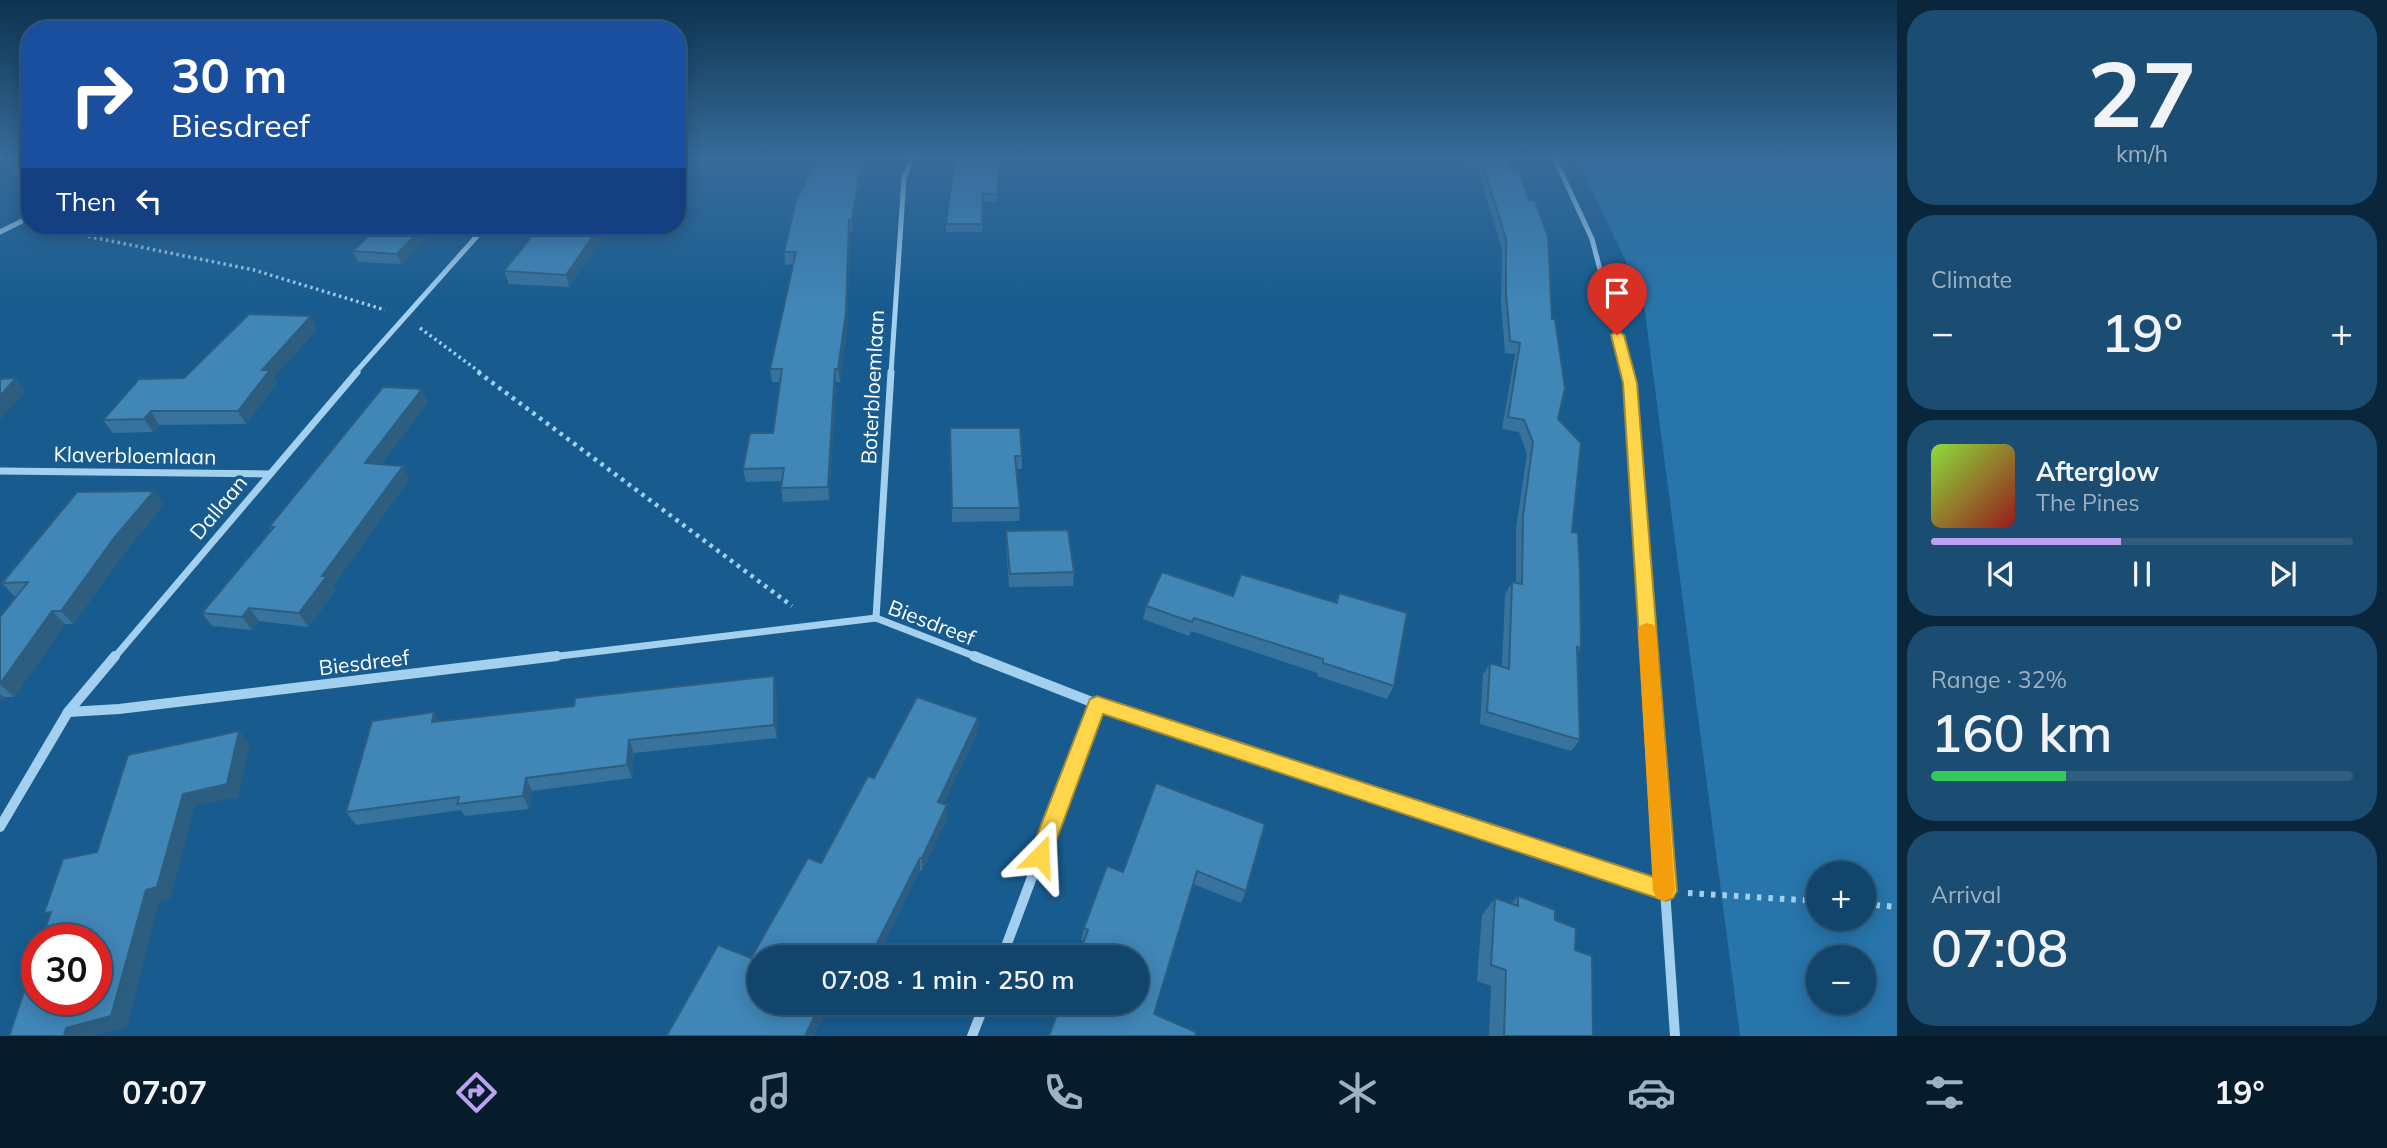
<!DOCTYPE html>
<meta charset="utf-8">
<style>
body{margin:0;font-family:Mulish,sans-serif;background:#1b4c71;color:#f1f3f6;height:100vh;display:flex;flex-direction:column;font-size:26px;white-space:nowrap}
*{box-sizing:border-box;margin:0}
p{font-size:23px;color:#9cb1c1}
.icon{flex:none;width:38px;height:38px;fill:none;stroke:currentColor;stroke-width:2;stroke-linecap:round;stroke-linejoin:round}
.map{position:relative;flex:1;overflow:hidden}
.side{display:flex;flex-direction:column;gap:10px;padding:10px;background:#0a263b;width:490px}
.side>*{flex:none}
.banner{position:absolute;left:21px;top:21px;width:665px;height:214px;border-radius:28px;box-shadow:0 4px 18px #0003,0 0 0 2px #315d7e;background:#1a4fa0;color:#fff;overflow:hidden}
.fabs{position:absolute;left:1806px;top:861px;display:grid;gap:14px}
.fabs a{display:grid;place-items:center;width:70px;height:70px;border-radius:50%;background:#12456b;box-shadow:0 4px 18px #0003,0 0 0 2px #315d7e;font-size:35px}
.speed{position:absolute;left:21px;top:924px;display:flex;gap:14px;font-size:35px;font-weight:700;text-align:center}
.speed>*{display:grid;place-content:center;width:91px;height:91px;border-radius:50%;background:#12456b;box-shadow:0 4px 18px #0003,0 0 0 2px #315d7e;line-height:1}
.speed .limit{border:10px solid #d22;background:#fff;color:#111}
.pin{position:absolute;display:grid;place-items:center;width:60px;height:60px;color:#fff;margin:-72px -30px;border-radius:50% 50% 50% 0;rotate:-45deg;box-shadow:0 0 7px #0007}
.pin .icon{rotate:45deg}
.me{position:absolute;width:77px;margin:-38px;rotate:21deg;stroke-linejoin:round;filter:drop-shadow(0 0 5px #0008)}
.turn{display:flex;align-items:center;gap:24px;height:147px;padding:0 35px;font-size:32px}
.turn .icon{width:91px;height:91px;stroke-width:2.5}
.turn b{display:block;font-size:49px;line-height:60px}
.then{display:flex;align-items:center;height:66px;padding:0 35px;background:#0003;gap:14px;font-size:26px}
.big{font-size:52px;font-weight:600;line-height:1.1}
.side .card{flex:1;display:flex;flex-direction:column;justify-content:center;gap:10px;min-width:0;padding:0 24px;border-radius:28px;background:#1b4c71}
.side .dial{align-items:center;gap:0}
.dial b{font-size:91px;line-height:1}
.song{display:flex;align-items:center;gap:21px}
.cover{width:84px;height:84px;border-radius:10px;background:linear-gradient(135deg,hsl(90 70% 55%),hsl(0 70% 35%))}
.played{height:7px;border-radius:4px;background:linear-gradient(90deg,#bca0f2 45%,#315d7e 45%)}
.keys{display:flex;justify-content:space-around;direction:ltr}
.heat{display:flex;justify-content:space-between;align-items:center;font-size:38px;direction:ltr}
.charge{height:10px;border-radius:5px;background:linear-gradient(90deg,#34c759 32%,#315d7e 0)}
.trip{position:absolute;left:747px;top:945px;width:402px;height:70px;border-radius:35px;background:#12456b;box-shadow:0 4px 18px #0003,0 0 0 2px #315d7e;font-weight:600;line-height:70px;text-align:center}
.tab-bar{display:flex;height:112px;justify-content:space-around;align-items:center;background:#071c2b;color:#9cb1c1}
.tab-bar .icon{width:49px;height:49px}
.tab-bar .current{color:#bca0f2}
.tab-bar b{font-size:32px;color:#f1f3f6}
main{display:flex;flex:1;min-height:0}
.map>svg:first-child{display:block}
.green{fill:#2775ab;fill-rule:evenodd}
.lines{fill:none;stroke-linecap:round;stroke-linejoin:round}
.path-far2{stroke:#a4d0ef;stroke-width:3.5;stroke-dasharray:2.5 3.5;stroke-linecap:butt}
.path-far1{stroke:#a4d0ef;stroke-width:4.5;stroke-dasharray:3.5 5;stroke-linecap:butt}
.path{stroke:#a4d0ef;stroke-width:6;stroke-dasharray:4.5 7;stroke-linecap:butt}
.minor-far2{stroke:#a4d0ef;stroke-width:5}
.minor-far1{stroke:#a4d0ef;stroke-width:7}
.minor{stroke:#a4d0ef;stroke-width:10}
.wall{fill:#37739d}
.shaded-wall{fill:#2d5e80}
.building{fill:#4086b7;stroke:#2d5e80;stroke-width:2}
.route{fill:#ffd54a;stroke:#a68a30;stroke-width:2}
.slow{fill:#f59e0b}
.labels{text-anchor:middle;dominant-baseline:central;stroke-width:7;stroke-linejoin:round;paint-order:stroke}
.street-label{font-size:21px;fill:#fff;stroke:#185c8f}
</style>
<main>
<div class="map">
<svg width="1897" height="1036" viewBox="0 0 1897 1036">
<rect width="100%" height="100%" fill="#185c8f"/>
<!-- green -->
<path class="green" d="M1577 159H1897V1036H1740L1643 297ZM1818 873H1864V919H1818ZM1818 957H1864V1003H1818Z"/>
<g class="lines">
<!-- path-far2 -->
<g class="path-far2">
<polyline points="47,228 254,270 385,310"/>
<polyline points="420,328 481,373"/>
</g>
<!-- path-far1 -->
<polyline class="path-far1" points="478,372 792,606"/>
<!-- path -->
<g class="path">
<polyline points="1688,893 1818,901"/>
<polyline points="1864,904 1897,907"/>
</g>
<!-- minor-far2 -->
<g class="minor-far2">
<polyline points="1555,159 1592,239 1627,373"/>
<polyline points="0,232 30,217"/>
<polyline points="355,373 486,226"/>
<polyline points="891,373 904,178 912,159"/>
</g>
<!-- minor-far1 -->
<g class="minor-far1">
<polyline points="1627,372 1630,383 1649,658"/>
<polyline points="0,471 269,474"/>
<polyline points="876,618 891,372"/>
<polyline points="114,658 357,372"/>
<polyline points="543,658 876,618 979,658"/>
</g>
<!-- minor -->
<g class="minor">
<polyline points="974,656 1097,704 1666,891"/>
<polyline points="1649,656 1675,1036"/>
<polyline points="68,712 119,709 557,656"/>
<polyline points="0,827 68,712 115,656"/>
<polyline points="1002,957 1097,704"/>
<polyline points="972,1036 985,1003"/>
</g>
</g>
<!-- wall -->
<g class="wall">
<polygon points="955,159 1004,159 999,172 997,202 983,202 982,232 946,232 946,224"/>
<polygon points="1461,159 1508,159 1552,319 1558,419 1572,532 1581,648 1578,653 1580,740 1571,751 1480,724 1483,675 1490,663 1502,667 1505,594 1512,582 1516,583 1516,528 1527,454 1519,432 1502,429 1515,354 1505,353 1501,304 1502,250 1478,169 1463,168"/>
<polygon points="30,160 30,183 13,177 7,169"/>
<polygon points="861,184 852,232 850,232 847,326 840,382 836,382 829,500 783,502 781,488 782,481 746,482 743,469 773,433 780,382 772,382 770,369 793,264 785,265 784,252"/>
<polygon points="379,226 437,226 401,264 358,262 353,251"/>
<polygon points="540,226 607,226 608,231 569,287 509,284 504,271"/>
<polygon points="317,329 274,377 277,383 246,424 159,425 153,432 113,433 103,420 184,378"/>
<polygon points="428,402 381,464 409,479 333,586 336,590 308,627 259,621 252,630 212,626 202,613 271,531 269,527"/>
<polygon points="950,428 1022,456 1022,469 1016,469 1020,508 1019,521 952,522"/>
<polygon points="154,491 164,504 125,552 73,624 65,624 14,697 4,697 0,702 0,617 17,596 14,596 2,583"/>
<polygon points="1006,531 1074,572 1073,586 1009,587 1006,544"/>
<polygon points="1339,593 1394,686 1387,699 1317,676 1318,673 1191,631 1189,636 1143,619 1146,606 1233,596 1335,603"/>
<polygon points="774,676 776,689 777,738 634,753 632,778 532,791 529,809 465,816 461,810 356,825 346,812 439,721 574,706"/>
<polygon points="978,718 978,731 943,804 947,805 947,818 922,871 920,870 877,957 760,957 760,1003 829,1003 813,1036 668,1036 667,1035 751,958 821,863 874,778"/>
<polygon points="1156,783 1246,891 1241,903 1193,884 1049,1036 1084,941 1081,940 1084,928 1123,872"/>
<polygon points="1518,896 1555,920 1575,950 1593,1036 1489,1036 1491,986 1477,981 1482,915 1495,898 1511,904"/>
</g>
<!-- shaded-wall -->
<g class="shaded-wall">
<polygon points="866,159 872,159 861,184 852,232 852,220 860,172"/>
<polygon points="1001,159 1004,159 999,172 997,202 999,165"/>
<polygon points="849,220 850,232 847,326 840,382 838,369"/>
<polygon points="424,226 437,226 401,264 397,254"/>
<polygon points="600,226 607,226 608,231 569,287 566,275"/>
<polygon points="311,316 317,329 274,377 277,383 246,424 238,411 262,370"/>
<polygon points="835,369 836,382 829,500 828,487"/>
<polygon points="16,378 26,391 0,420 0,396"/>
<polygon points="422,389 428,402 372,476 365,463"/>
<polygon points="151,411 159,425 153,432 144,419"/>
<polygon points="403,466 409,479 333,586 336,590 308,627 299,613 322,576"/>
<polygon points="154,491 164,504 125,552 73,624 61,611 114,538"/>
<polygon points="249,608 259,621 252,630 242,617"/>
<polygon points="52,611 65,624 14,697 0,684"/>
<polygon points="774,676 776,689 777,738 774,725"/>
<polygon points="0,694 4,697 0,702"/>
<polygon points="434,712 442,725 432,722"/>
<polygon points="978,718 978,731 938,815 938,802"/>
<polygon points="239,731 250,744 238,797 195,806 170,899 159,902 127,1027 93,1036 64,1036 66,1028 146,890 183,794"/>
<polygon points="629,740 634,753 632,778 627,765"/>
<polygon points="526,778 532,791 529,809 523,796"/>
<polygon points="947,805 947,818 922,871 922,858"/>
<polygon points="920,858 920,870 877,957 870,957"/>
<polygon points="821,1003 829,1003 813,1036 805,1036"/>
</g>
<!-- building -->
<g class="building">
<polygon points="817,159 866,159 860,172 852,220 849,220 846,313 838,369 835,369 828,487 781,488 784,468 743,469 750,433 773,433 782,369 770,369 796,252 784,252 796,201"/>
<polygon points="955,159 1001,159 999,165 997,194 983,194 982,224 946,224"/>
<polygon points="1475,159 1508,159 1511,170 1519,171 1529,200 1535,200 1548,237 1552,319 1555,319 1565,388 1558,419 1581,443 1572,532 1578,533 1580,574 1581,648 1577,647 1580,740 1487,712 1490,663 1509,669 1512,582 1522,584 1523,516 1533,442 1524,420 1508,417 1520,343 1510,341 1506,293 1506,239 1481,159"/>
<polygon points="30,160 30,176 7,169"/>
<polygon points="379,226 424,226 397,254 353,251"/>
<polygon points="540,226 600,226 566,275 504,271"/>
<polygon points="249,314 311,316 262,370 270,370 238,411 151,411 144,419 103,420 139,379 184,378"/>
<polygon points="16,378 0,396 0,379"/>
<polygon points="383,387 422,389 365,463 403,466 322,576 327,576 299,613 249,608 242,617 202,613 274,527 269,527"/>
<polygon points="950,428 1020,428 1022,456 1015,456 1020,508 952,508"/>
<polygon points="154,491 114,538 61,611 52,611 0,684 0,617 28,582 2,583 77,492"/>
<polygon points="1068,530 1074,572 1010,574 1006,531"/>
<polygon points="1162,572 1233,596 1241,574 1337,603 1339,593 1407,613 1394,686 1323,663 1323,659 1194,618 1192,622 1146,606"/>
<polygon points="774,676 774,725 629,740 627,765 526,778 523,796 457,804 459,797 346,812 372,721 434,712 432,722 574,706 575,698"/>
<polygon points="917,697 978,718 938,802 947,805 922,858 920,858 870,957 855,957 845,953 843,957 760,957 760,1003 821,1003 805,1036 669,1036 667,1035 718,945 751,958 808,858 821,863 868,776 874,778"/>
<polygon points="239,731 227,784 183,794 157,887 146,890 111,1016 66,1028 64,1036 9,1036 37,954 37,999 96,999 96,940 41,940 51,912 44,913 63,859 97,852 128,755"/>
<polygon points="1156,783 1265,824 1246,891 1197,871 1154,1014 1196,1032 1195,1036 1049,1036 1061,1003 1138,1003 1138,957 1078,957 1088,930 1084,928 1107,866 1123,872"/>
<polygon points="1518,896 1555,910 1555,920 1576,928 1575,950 1592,956 1593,1036 1504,1036 1506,970 1491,965 1495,898 1518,906"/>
</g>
<!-- sky -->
<linearGradient id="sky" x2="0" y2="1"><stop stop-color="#0d334f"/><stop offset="0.52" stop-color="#376c9b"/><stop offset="1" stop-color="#376c9b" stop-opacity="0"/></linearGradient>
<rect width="1897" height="304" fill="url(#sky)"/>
<!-- route -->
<polygon class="route" points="1617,331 1624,335 1637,383 1677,891 1673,898 1666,901 1103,714 1048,863 1040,866 1033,863 1029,856 1088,704 1090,699 1097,696 1654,877 1623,383 1611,335"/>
<!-- slow -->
<polygon class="slow" points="1647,623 1654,625 1656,630 1675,890 1671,898 1664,901 1656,898 1653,890 1638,630 1641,625"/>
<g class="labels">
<!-- street labels -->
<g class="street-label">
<text transform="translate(872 387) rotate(-87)">Boterbloemlaan</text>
<text transform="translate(135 455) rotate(1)">Klaverbloemlaan</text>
<text transform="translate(218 507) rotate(-50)">Dallaan</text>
<text transform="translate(932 622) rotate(21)">Biesdreef</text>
<text transform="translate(364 662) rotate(-7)">Biesdreef</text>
</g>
</g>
</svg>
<div class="fabs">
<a>+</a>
<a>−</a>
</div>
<div class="speed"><div class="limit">30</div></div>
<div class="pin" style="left:1617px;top:335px;background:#d93025"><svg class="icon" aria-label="arrive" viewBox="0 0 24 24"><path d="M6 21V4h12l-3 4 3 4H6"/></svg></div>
<svg class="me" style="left:1040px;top:856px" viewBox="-20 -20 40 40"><path d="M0-17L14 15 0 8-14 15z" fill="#ffd54a" stroke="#fff" stroke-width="4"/></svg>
<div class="trip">07:08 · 1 min · 250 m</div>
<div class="banner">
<div class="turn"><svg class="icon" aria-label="right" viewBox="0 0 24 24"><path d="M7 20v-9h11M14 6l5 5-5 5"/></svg><div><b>30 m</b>Biesdreef</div></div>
<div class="then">Then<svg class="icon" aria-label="left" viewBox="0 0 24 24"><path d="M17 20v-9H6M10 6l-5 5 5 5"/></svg></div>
</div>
</div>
<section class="side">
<div class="card dial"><b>27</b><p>km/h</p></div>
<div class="card"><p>Climate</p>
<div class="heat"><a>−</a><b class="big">19°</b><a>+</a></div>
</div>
<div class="card">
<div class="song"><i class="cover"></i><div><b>Afterglow</b><p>The Pines</p></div></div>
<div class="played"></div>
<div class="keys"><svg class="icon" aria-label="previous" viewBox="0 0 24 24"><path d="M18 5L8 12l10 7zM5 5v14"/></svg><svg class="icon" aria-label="pause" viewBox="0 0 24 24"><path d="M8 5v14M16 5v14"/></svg><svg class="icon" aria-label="next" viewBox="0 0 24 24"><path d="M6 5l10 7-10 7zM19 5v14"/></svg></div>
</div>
<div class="card"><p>Range · 32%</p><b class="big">160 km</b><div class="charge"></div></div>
<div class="card"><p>Arrival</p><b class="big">07:08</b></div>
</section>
</main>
<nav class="tab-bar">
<b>07:07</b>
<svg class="icon current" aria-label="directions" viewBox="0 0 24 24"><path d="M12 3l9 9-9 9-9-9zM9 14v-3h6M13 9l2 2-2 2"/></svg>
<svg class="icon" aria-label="music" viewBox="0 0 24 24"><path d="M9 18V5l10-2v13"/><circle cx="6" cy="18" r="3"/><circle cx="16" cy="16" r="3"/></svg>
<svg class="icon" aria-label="phone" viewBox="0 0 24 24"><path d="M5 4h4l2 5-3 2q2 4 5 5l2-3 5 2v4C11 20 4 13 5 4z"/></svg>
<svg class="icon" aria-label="climate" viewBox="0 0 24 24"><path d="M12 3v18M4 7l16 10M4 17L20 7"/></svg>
<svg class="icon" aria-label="car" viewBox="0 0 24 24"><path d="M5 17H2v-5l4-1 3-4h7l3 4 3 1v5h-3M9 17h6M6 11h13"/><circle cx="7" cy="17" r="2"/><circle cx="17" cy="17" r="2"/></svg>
<svg class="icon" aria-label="filters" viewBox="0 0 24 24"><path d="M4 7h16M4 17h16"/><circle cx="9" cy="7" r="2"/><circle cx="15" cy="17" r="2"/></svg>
<b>19°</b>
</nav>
